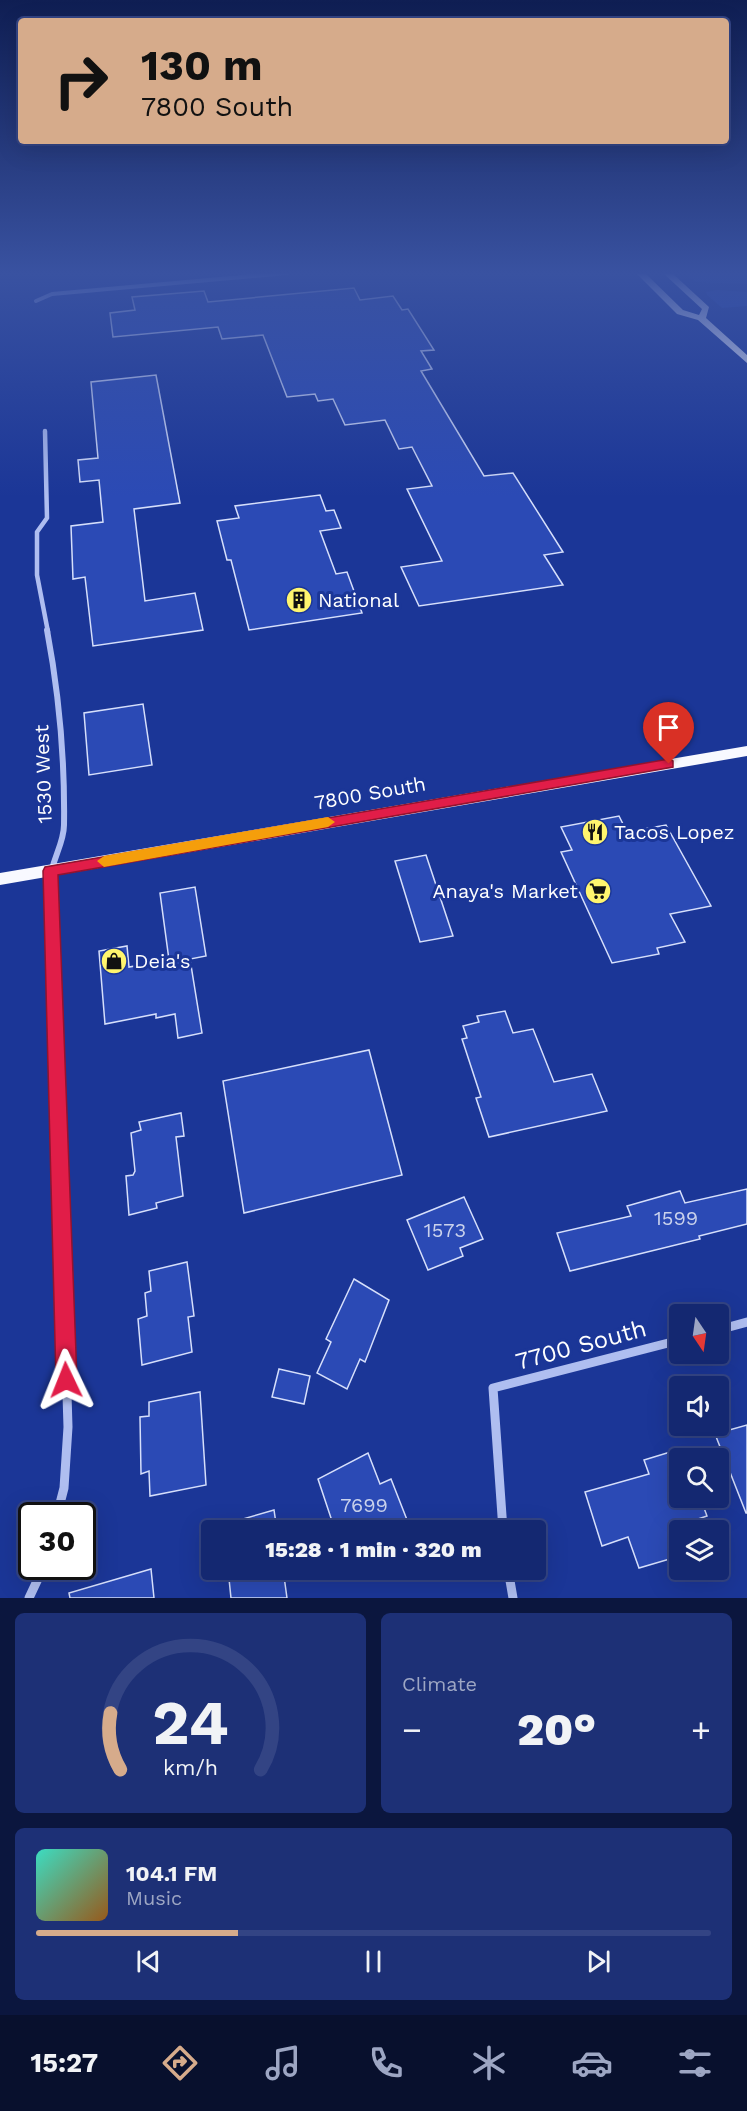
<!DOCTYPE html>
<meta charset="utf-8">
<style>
body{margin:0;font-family:"Work Sans",sans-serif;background:#1d3076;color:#f1f3f6;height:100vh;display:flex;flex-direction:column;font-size:22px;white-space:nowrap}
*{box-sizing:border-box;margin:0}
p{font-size:20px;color:#9da6c3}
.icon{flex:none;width:33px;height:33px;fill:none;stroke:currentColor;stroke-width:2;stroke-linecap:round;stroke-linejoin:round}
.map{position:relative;height:1598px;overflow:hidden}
.details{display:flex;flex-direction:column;gap:15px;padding:15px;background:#0b163e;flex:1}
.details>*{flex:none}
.top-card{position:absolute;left:18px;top:18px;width:711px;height:126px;border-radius:6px;box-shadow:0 6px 24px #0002,0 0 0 2px #334484;background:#d6ab8b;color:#111;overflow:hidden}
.needle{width:39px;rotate:167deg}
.fabs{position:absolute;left:669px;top:1304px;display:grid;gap:12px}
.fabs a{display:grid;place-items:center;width:60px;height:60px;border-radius:6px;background:#142871;box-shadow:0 6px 24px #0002,0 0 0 2px #334484;font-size:30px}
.speed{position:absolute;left:18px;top:1502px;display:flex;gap:12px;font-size:30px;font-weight:700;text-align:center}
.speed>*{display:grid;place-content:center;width:78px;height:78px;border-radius:50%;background:#142871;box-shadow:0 6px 24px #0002,0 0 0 2px #334484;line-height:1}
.speed .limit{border:3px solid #111;border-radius:9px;background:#fff;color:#111}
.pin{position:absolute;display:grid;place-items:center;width:51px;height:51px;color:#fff;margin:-62px -26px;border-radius:50% 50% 50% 0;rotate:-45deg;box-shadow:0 0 6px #0007}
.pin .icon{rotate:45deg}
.me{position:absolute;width:66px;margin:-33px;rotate:358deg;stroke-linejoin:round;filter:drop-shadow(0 0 4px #0008)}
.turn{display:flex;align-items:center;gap:21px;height:126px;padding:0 24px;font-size:27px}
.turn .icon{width:78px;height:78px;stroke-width:2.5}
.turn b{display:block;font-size:42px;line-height:51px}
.big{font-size:45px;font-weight:800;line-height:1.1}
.details .tile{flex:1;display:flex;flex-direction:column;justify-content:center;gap:9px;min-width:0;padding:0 21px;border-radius:9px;background:#1d3076}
.details .dial{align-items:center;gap:0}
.dial svg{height:156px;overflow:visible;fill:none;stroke:#334484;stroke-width:7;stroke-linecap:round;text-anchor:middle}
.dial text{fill:#f1f3f6;stroke:none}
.song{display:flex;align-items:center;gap:18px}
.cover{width:72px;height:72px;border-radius:9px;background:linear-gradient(135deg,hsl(170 70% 55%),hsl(30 70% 35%))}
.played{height:6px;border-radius:3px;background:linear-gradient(90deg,#d6ab8b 30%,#334484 30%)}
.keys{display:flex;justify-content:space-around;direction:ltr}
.heat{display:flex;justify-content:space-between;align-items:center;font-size:33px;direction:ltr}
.details .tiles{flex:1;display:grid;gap:15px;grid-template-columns:1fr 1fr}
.tile:last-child{grid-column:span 2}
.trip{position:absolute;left:201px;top:1520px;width:345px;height:60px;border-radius:6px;background:#142871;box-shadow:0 6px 24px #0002,0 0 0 2px #334484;font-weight:800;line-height:60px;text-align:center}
.tabs{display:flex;height:96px;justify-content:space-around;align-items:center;background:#08102d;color:#9da6c3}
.tabs .icon{width:42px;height:42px}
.tabs .on{color:#d6ab8b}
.tabs b{font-size:27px;color:#f1f3f6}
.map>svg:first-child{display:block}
.green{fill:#2445b0}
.building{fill:#2b4ab5;stroke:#d6dffb;stroke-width:1.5}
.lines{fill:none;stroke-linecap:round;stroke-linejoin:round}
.street-far4{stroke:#afbef0;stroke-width:4}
.street-far3{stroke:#afbef0;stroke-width:4.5}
.street-far2{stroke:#afbef0;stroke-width:6}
.street-far1{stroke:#afbef0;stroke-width:8}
.street{stroke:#afbef0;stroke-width:9}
.primary{fill:#f8f9ff;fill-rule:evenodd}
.route{fill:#e11d48;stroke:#92132f;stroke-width:1.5}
.slow{fill:#f59e0b}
.labels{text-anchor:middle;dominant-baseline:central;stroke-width:6;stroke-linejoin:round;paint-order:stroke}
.poi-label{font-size:20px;fill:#fff;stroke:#1b3697;text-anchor:start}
.street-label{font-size:20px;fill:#fff;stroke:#1b3697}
.near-number-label{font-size:20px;fill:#cad2ec}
.near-street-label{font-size:24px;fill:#fff;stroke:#1b3697}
</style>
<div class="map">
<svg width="747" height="1598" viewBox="0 0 747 1598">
<rect width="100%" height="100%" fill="#1b3697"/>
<!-- green -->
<g class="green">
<polygon points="683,273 743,273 747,276 747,284 696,282"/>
<polygon points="717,290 747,292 747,306 722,308 707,295 706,292"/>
</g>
<!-- building -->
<g class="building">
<polygon points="354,288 360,300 393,296 402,310 408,309 434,350 421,351 432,369 421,371 484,476 513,473 563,552 544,555 563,585 419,606 401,567 442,561 407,489 432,486 412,447 399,449 385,420 345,425 333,399 318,401 315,394 287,397 263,335 222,339 218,327 113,337 110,313 135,310 132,297 204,291 208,302"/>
<polygon points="156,375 180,503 134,509 145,601 195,593 203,630 93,646 85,577 73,579 71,526 103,522 99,480 80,482 78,460 98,458 91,382"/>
<polygon points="320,495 326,511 334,510 341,528 320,531 336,574 347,572 362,613 249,630 231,560 227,560 217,521 239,518 235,506"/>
<polygon points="143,704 152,765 89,775 84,713"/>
<polygon points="619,816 627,832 666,825 711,906 670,914 685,942 657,948 659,954 612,963 561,852 572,850 561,827"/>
<polygon points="426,855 453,936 420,942 395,861"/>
<polygon points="195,887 206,956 190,959 202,1033 178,1038 175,1014 156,1018 156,1014 105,1024 99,951 127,946 129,967 169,960 160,893"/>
<polygon points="505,1011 513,1033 533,1029 554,1082 592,1074 607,1111 489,1137 476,1098 481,1097 462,1039 467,1038 463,1026 479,1022 477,1016"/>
<polygon points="369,1050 402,1175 244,1213 223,1081"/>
<polygon points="181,1113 184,1136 176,1137 183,1196 156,1203 157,1208 129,1215 126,1176 133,1175 135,1171 131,1133 141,1130 139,1122"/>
<polygon points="747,1189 747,1224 699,1236 700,1239 570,1271 557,1233 631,1216 627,1206 680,1191 685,1203"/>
<polygon points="464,1197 483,1239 460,1248 463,1256 428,1270 407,1220"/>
<polygon points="187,1262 194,1316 188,1317 192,1352 142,1365 138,1319 147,1316 145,1293 151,1291 149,1271"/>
<polygon points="354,1279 389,1300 365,1362 360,1359 347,1389 317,1373 331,1342 326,1339"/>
<polygon points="279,1369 310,1376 304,1404 272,1397"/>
<polygon points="200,1392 206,1485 150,1496 149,1471 141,1474 140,1417 149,1416 149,1402"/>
<polygon points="747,1425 747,1513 746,1513 715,1434"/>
<polygon points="680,1449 680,1497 700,1497 707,1516 698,1519 702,1530 680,1530 680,1556 639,1568 628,1537 602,1546 585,1492 649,1474 644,1460"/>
<polygon points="368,1453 380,1484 391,1479 411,1530 335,1530 318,1479"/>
<polygon points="274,1510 277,1530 223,1530 222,1525"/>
<polygon points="151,1569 154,1598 70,1598 69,1593"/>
<polygon points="228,1569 283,1569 287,1598 231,1598"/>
</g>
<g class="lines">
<!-- street-far4 -->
<polyline class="street-far4" points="36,301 52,294 287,273"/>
<!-- street-far3 -->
<polyline class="street-far3" points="45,431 47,518 37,532 37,575 48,632"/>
<!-- street-far2 -->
<path class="street-far2" d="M47 630C59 694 65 760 64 825 64 845 50 862 50 883"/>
<!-- street-far1 -->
<polyline class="street-far1" points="50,882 61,1200"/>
<!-- street -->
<g class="street">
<polyline points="718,1330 747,1322"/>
<polyline points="57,1515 64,1488 68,1427 61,1198"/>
<polyline points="503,1530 493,1388 680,1340"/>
<polyline points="508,1569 513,1598"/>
<polyline points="29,1598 44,1566"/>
</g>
<!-- primary -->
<g class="primary">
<polygon points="636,273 645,273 683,310 699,315 702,309 663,273 672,273 709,307 706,318 747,355 747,363 698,320 677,314"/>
<polygon points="747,746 747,756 0,885 0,873"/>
</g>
</g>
<!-- sky -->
<linearGradient id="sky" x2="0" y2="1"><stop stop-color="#0f1e53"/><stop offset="0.55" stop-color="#3952a1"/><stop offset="1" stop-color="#3952a1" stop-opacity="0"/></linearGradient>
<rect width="747" height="497" fill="url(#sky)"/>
<!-- route -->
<polygon class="route" points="669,759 673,761 673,767 58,875 77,1380 74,1387 66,1390 59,1387 56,1380 43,871 45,867"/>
<!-- slow -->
<polygon class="slow" points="328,817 335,822 328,827 104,867 97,861 104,856"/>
<!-- icons -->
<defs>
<symbol id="building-disc" viewBox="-11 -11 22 22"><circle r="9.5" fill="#fff56e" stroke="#1b3697"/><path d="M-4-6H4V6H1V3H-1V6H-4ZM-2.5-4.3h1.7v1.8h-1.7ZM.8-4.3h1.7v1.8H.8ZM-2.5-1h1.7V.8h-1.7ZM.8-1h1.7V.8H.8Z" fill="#111"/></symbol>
<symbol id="restaurant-disc" viewBox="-11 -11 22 22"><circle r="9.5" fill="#fff56e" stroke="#1b3697"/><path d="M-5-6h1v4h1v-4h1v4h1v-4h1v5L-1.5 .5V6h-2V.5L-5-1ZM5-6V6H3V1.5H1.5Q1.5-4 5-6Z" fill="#111"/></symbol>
<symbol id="supermarket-disc" viewBox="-11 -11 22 22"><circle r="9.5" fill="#fff56e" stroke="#1b3697"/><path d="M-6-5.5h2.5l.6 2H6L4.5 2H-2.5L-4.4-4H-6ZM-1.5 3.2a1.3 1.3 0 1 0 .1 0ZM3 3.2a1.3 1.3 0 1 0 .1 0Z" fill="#111"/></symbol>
<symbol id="shop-disc" viewBox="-11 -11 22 22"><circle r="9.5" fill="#fff56e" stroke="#1b3697"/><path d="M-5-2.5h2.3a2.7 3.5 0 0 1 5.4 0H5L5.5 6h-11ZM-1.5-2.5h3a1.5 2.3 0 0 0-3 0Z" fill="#111"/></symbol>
</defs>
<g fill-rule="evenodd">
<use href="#building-disc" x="284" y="585" width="30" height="30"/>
<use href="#restaurant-disc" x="580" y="817" width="30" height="30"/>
<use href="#supermarket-disc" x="583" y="876" width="30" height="30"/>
<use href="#shop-disc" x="99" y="946" width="30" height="30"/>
</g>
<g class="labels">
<!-- poi labels -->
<g class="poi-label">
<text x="318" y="600">National</text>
<text x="614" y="832">Tacos Lopez</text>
<text x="578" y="891" text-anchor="end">Anaya's Market</text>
<text x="134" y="961">Deia's</text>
</g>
<!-- street labels -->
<g class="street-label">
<text transform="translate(43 774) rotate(-92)">1530 West</text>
<text transform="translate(370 793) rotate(-10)">7800 South</text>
</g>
<!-- near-number labels -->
<g class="near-number-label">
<text x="676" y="1218">1599</text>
<text x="445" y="1230">1573</text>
<text x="364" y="1505">7699</text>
</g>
<!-- near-street labels -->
<g class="near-street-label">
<text transform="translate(581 1345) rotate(-15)">7700 South</text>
</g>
</g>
</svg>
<div class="fabs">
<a><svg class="needle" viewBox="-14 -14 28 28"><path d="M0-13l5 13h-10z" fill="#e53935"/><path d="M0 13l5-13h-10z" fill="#9da6c3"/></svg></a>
<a><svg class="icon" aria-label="sound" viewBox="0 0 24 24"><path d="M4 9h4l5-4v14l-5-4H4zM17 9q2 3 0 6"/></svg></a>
<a><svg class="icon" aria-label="search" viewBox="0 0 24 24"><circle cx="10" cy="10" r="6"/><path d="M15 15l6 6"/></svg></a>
<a><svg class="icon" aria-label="layers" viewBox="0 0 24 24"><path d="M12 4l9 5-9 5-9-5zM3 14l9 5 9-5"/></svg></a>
</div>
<div class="speed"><div class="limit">30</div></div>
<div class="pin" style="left:669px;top:764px;background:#d93025"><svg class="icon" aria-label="arrive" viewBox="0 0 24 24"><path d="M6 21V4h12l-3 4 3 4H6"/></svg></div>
<svg class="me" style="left:66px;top:1380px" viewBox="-20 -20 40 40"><path d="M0-17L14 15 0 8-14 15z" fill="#e11d48" stroke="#fff" stroke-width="4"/></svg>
<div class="trip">15:28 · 1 min · 320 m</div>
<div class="top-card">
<div class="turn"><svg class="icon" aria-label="right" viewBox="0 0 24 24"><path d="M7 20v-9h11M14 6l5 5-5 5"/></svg><div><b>130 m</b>7800 South</div></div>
</div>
</div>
<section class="details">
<div class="tiles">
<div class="tile dial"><svg viewBox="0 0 100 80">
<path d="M14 69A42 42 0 1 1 86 69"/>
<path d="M14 69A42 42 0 0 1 9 40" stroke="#d6ab8b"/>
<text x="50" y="56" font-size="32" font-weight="700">24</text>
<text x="50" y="72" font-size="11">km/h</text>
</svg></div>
<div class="tile"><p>Climate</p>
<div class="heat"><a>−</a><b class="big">20°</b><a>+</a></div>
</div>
<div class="tile">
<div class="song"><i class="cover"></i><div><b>104.1 FM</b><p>Music</p></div></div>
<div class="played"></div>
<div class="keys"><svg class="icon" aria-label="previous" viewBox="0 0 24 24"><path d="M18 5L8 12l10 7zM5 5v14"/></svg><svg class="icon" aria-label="pause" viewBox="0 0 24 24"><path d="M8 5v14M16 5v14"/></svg><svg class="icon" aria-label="next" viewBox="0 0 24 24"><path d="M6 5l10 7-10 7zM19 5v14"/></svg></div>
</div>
</div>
</section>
<nav class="tabs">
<b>15:27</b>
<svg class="icon on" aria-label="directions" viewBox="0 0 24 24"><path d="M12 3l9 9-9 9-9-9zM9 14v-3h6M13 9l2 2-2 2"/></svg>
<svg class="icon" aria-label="music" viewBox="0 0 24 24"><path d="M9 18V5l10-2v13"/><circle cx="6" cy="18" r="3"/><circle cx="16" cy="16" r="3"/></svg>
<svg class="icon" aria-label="phone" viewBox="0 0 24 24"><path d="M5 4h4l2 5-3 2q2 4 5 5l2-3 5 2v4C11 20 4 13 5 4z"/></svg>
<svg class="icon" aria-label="climate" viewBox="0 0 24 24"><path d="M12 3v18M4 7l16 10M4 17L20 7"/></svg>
<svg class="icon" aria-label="car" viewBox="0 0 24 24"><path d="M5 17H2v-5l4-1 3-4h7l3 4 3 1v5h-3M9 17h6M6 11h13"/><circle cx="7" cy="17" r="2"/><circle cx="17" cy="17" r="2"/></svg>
<svg class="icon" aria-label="filters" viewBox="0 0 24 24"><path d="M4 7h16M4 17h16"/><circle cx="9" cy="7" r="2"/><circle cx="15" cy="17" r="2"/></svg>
</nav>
